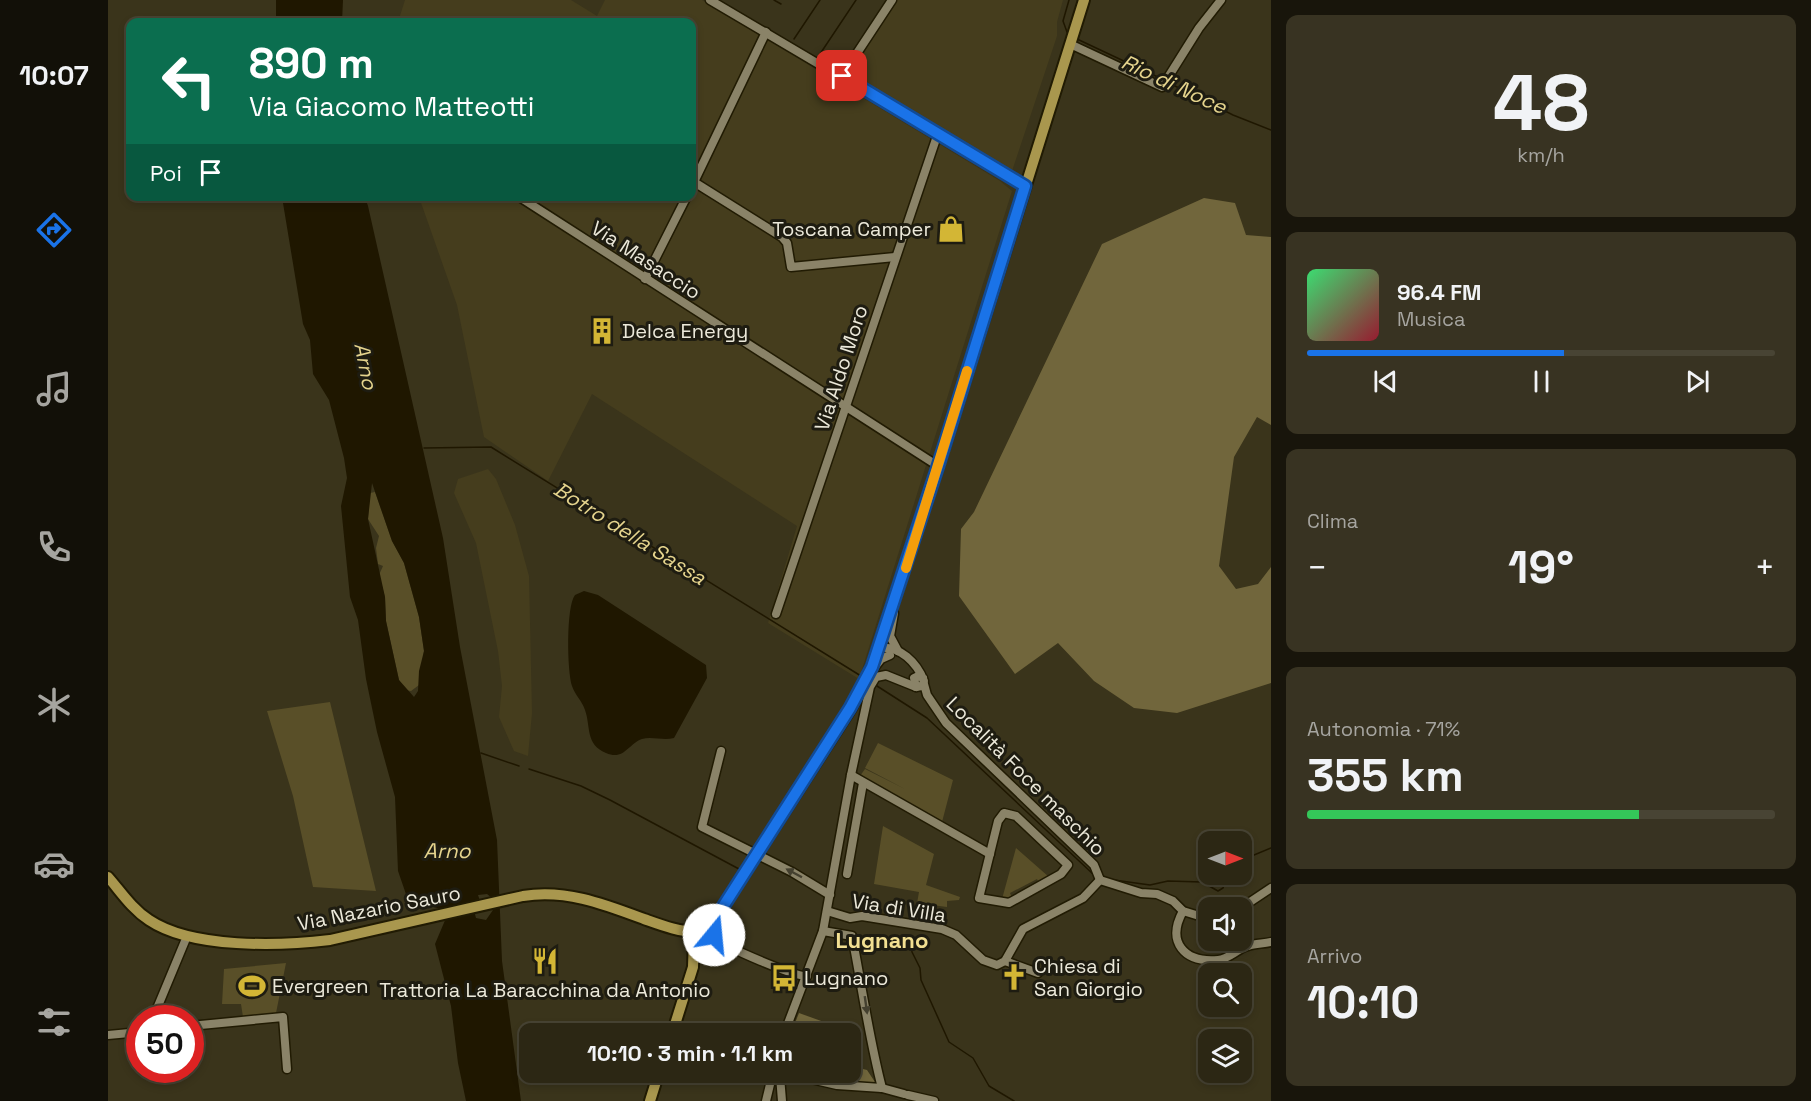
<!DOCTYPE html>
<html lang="it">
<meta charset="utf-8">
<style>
body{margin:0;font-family:"Space Grotesk",sans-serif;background:#383322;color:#f1f3f6;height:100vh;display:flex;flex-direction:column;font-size:22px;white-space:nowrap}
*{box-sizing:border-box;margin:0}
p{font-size:20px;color:#a6a5a0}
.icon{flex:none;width:33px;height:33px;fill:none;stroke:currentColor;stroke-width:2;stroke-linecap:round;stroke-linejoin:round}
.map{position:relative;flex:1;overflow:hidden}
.drawer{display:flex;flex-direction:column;gap:15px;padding:15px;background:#18150b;width:540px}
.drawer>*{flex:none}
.top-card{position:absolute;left:18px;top:18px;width:570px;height:183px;border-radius:12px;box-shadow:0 3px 9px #0003,0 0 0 2px #484434;background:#0b6e4f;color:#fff;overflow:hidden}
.needle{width:39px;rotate:90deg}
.tools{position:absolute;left:1090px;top:831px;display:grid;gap:12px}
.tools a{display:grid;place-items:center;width:54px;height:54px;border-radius:12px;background:#2c2714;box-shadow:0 3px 9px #0003,0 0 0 2px #484434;font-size:30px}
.speed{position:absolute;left:18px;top:1005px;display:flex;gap:12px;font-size:30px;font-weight:700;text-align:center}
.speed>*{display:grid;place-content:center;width:78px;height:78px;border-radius:50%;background:#2c2714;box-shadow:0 3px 9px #0003,0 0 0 2px #484434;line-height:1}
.speed .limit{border:9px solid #d22;background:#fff;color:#111}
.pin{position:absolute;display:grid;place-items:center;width:51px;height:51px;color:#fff;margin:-26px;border-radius:12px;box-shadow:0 3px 9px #0006}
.me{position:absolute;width:66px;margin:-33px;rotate:17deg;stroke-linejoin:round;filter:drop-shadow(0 0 4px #0008)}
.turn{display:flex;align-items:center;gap:21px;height:126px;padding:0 24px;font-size:27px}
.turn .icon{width:78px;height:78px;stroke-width:2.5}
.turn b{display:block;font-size:42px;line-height:51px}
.then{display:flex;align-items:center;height:57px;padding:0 24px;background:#0003;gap:12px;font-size:22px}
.big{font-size:45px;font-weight:600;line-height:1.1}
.drawer .widget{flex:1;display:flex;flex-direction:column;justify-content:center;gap:9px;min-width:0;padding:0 21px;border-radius:12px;background:#383322}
.drawer .dial{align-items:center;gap:0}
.dial b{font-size:78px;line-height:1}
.song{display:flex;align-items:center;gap:18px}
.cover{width:72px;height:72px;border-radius:9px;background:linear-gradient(135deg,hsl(140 70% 55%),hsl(350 70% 35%))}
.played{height:6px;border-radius:3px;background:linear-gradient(90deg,#1a73e8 55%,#484434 55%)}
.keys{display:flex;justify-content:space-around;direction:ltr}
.heat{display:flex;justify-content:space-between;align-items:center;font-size:33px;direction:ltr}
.charge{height:9px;border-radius:4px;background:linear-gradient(90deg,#34c759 71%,#484434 0)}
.trip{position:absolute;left:411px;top:1023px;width:342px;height:60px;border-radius:12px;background:#2c2714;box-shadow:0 3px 9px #0003,0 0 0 2px #484434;font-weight:600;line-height:60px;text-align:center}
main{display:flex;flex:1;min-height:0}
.tab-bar{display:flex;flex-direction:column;width:108px;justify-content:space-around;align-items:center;background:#121008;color:#a6a5a0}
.tab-bar .icon{width:42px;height:42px}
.tab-bar .active{color:#1a73e8}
.tab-bar b{font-size:27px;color:#f1f3f6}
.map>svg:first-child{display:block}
.built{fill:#453d1d}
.green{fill:#594f28}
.forest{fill:#71663c}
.water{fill:#1f1700;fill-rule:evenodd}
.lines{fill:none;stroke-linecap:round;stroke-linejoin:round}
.stream{stroke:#1f1700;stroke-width:1.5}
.minor-casing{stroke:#211b03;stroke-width:11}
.major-casing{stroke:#211b03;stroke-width:14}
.minor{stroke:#8a8368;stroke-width:8}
.major{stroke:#a9974e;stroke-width:10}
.oneway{fill:#44402f}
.route-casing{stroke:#114b97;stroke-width:15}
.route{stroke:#1a73e8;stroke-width:10}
.slow{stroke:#f59e0b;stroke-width:10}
.labels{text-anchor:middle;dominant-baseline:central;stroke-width:6;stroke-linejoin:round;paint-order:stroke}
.poi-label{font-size:20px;fill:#ece9da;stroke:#1e1c11;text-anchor:start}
.street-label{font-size:20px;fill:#ece9da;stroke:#1e1c11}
.water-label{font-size:21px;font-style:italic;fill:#e5d48d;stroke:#1e1c11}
.quarter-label{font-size:22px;font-weight:bold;fill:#f3e092;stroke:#1e1c11}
</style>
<main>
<nav class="tab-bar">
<b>10:07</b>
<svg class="icon active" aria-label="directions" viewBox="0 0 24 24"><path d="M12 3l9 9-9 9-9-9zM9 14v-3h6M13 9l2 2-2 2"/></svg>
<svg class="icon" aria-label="music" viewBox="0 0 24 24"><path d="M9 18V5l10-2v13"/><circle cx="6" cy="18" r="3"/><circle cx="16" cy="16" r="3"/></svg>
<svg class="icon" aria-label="phone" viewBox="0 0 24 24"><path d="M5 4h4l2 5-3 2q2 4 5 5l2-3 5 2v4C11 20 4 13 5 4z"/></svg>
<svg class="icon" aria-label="climate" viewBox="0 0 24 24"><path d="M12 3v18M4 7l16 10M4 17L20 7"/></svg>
<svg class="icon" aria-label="car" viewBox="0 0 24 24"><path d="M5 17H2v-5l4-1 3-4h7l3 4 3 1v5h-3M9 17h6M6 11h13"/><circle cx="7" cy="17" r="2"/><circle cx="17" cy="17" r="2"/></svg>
<svg class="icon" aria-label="filters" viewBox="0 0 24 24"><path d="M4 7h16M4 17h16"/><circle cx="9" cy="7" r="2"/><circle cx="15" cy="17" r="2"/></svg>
</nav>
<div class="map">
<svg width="1163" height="1101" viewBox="0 0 1163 1101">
<rect width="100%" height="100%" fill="#3a341b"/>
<!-- built -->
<g class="built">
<polygon points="297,0 463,0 489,16 497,0 594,0 892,181 904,191 751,679 660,623 689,526 484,394 440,481 376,437 349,305 311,197 584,196 584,22 290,22"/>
<polygon points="787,0 955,0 949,22 949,36 904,171 741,73"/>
<polygon points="380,469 388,479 407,525 421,576 424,713 420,756 406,751 391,717 394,686 390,651 368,543 346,493 350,479"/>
</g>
<!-- green -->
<g class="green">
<polygon points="267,492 284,541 296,563 311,617 316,651 311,685 303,691 297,690 291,680 278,621 277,597 271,575 275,566 270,564 268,548 271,536 260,519 262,493"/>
<polygon points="222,702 268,891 205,887 185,796 159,711"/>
<polygon points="770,743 845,780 834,822 752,776 757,769 797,789 757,768"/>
<polygon points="775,826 826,854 818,885 852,897 851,900 839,901 839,907 816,904 813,916 807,915 811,892 766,884"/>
<polygon points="908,848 941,877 931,883 929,879 902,893 904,898 894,899"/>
<polygon points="178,963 168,1013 135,1017 133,1004 114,1004 116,969"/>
</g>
<!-- forest -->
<g class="forest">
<polygon points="1096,198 1127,203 1138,235 1163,237 1163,425 1149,417 1126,457 1111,566 1128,589 1150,584 1163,567 1163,683 1069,713 1026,708 986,681 950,643 907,674 851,596 853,529 866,512 994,244"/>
<polygon points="691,1013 741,1031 740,1033 683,1033"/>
<polygon points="743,1066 759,1070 769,1085 729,1081 699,1073 742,1072"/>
</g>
<!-- water -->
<g class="water">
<polygon points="168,0 235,0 234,22 168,22"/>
<path d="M174 197H257L260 206 335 538 352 647 389 840 394 961 413 1101H358L350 1063 343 1006 327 944 338 918 333 909 300 900 290 871 287 797 269 732 258 679 250 620 242 597 233 506 239 478 236 458 221 400 205 374 202 340 195 324ZM264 483 284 541 296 563 311 617 316 651 311 671 310 691 306 697 291 680 278 621 277 597 260 519ZM379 894 384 898 385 910 378 920 368 918 365 907 372 901 370 895Z"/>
<path d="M476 591 490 595 598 665 599 678 566 738C555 741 544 736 534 739 520 744 516 761 498 753 477 744 483 727 477 710 474 701 467 695 464 686 459 671 458 606 467 595Z"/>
</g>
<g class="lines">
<!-- stream -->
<g class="stream">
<polyline points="666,0 673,4"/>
<polyline points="959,32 955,21 961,0"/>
<polyline points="686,39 712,0"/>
<polyline points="969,39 1054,79"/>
<polyline points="712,54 748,0"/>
<polyline points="1061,83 1125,115 1163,130"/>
<polyline points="316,448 383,447 753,676"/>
<polyline points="769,686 819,718 986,875"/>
<polyline points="373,753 411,766"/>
<polyline points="421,769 473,786 502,800 631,869"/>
<polyline points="1134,860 1163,848"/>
<polyline points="1006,880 1042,885 1060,881 1094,882 1110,891 1115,888 1120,874"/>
<polyline points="802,938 804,952 812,968 813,980 841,1042 865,1058 881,1086 906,1101"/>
</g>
<defs>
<g id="minor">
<polyline points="602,0 917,186"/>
<polyline points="962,44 1054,87 1091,28 1113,0"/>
<polyline points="734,76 784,0"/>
<polyline points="586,182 658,32"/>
<polyline points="584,188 586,182 674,237 679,243 683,267 787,257"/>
<polyline points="410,196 830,466"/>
<polyline points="537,279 579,196"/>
<polyline points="786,613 782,636 790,651"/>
<polyline points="668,614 830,133"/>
<path d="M771 648C792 645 809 663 816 681L814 686 808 687 806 678 810 676 815 678"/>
<polyline points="766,668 773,659 782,655"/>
<polyline points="816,684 819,695 838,723 986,865 992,880"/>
<polyline points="613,751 594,827 684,872 722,895"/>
<polyline points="743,775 882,854"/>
<polygon points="896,813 908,816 960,865 953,874 901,903 871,898 890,821"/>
<polyline points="739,874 755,783"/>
<polyline points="992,880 1033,893 1049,894 1065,901 1075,911 1101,919"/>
<polyline points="1133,908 1163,888"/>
<polyline points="719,911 742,918 754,916 834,929 848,935 875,960 889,965 897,961 915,929 975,898 992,880"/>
<path d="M1075 911C1058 942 1076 963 1110 960 1121 959 1129 949 1140 946 1147 943 1155 944 1163 942"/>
<path d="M715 931 744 936C754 987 761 1038 774 1088"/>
<path d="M607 938C617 947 687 977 699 976"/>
<polyline points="897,961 930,973"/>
<polyline points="45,1018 77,941"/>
<polyline points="82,1026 175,1017 179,1069"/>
<polyline points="676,1034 715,931 743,775 762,687 768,677 778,675 808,687"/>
<polyline points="0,1035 32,1032"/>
<polyline points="665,1073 672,1076 690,1076 729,1085 774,1088 796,1094"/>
<polyline points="672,1076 674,1101"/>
<polyline points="800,1095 826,1101"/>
<polyline points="658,1101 665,1072"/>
</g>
<g id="major">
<path d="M0 877C13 892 24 909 41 920 84 949 172 946 222 940L415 896C458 889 496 904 536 919 553 925 571 932 589 932"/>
<polyline points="585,942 594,951 605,947 606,935 594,930"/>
<polyline points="564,1034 585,967 586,936 611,913 743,708 764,667 830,466 976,0"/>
<polyline points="542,1101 551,1072"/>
</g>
</defs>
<!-- minor casing -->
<use href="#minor" class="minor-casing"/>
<!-- major casing -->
<use href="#major" class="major-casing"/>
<!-- minor -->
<use href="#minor" class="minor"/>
<!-- major -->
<use href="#major" class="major"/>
</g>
<!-- one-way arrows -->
<defs><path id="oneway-solid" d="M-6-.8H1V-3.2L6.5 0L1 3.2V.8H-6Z" transform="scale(1.5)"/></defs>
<g class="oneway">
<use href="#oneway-solid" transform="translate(686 873) rotate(-152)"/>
<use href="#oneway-solid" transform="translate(758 1005) rotate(82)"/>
</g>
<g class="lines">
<defs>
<polyline id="route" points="606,935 611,913 742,708 764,667 830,466 917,186 734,76"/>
</defs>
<!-- route casing -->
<use href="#route" class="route-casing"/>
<!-- route -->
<use href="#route" class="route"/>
<!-- slow -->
<polyline class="slow" points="798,568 859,371"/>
</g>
<!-- icons -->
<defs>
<symbol id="shop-bare" viewBox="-9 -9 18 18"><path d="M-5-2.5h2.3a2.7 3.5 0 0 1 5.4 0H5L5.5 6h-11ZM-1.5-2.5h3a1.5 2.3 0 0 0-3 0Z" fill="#d3b635" stroke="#1e1c11" stroke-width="2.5" paint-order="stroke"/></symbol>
<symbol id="building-bare" viewBox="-9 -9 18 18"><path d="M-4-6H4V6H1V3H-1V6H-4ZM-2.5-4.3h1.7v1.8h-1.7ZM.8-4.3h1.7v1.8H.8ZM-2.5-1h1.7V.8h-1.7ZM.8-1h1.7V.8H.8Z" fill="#d3b635" stroke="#1e1c11" stroke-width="2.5" paint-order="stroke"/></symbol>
<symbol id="restaurant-bare" viewBox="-9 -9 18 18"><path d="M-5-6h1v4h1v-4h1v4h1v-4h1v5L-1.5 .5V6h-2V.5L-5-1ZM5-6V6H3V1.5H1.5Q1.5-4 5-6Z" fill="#d3b635" stroke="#1e1c11" stroke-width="2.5" paint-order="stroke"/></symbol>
<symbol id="church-bare" viewBox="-9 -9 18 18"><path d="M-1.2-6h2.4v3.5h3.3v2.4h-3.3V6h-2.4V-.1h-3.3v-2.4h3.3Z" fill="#d3b635" stroke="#1e1c11" stroke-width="2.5" paint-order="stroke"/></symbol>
<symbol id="bus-bare" viewBox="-9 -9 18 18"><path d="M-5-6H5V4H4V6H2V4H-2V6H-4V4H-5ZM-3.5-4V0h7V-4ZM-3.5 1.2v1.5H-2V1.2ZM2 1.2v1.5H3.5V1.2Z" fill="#d3b635" stroke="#1e1c11" stroke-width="2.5" paint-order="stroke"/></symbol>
<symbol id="stadium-bare" viewBox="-9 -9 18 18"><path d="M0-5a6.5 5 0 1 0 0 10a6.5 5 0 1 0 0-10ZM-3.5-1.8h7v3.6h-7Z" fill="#d3b635" stroke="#1e1c11" stroke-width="2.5" paint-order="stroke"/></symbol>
</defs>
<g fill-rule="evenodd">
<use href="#shop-bare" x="824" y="210" width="38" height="38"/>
<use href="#building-bare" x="475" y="312" width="38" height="38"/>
<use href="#restaurant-bare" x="418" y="942" width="38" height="38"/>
<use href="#church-bare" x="887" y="958" width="38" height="38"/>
<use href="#bus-bare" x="657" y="959" width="38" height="38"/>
<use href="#stadium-bare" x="125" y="967" width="38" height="38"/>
</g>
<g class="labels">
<!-- poi labels -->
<g class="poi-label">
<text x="823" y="229" text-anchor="end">Toscana Camper</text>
<text x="514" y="331">Delca Energy</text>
<text x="926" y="966">Chiesa di<tspan x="926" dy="23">San Giorgio</tspan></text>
<text x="696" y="978">Lugnano</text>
<text x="164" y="986">Evergreen</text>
<text x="437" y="990" text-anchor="middle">Trattoria La Baracchina da Antonio</text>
</g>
<!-- street labels -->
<g class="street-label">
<text transform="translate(538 260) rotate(33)">Via Masaccio</text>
<text transform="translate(733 368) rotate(-72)">Via Aldo Moro</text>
<text transform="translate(918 776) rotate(45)">Località Foce maschio</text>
<text transform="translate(271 908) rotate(-11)">Via Nazario Sauro</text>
<text transform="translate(791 908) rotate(9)">Via di Villa</text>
</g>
<!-- water labels -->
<g class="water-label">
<text transform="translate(1066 84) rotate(25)">Rio di Noce</text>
<text transform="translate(258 366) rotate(79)">Arno</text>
<text transform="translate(522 533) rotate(32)">Botro della Sassa</text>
<text x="339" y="850">Arno</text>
</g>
<!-- quarter labels -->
<g class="quarter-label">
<text x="774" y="940">Lugnano</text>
</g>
</g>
</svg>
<div class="tools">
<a><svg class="needle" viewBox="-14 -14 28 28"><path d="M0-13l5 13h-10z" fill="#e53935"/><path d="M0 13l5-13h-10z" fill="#a6a5a0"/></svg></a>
<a><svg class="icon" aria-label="sound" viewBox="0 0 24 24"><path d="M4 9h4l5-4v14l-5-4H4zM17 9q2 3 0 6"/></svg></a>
<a><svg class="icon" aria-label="search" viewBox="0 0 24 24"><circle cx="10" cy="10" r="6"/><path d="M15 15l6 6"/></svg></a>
<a><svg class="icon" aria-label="layers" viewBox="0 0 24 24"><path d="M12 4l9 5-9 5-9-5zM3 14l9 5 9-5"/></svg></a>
</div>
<div class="speed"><div class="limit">50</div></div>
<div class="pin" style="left:734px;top:76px;background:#d93025"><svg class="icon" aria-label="arrive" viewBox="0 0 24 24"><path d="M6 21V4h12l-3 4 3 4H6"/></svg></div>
<svg class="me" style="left:606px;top:935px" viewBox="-20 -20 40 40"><circle r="19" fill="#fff"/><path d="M0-13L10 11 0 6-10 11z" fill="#1a73e8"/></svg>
<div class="trip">10:10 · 3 min · 1.1 km</div>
<div class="top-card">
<div class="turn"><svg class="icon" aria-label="left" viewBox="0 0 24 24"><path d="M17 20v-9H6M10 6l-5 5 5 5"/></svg><div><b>890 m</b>Via Giacomo Matteotti</div></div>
<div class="then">Poi<svg class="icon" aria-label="arrive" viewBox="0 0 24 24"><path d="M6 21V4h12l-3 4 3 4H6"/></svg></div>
</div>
</div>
<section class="drawer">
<div class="widget dial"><b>48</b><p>km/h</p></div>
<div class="widget">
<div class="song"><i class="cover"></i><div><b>96.4 FM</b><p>Musica</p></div></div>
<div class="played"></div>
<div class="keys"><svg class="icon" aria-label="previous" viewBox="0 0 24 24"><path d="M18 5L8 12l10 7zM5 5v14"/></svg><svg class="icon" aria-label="pause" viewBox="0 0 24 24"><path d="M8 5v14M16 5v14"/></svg><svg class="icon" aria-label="next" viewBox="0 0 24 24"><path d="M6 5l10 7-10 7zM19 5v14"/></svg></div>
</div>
<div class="widget"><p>Clima</p>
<div class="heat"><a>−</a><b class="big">19°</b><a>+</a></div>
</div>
<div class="widget"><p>Autonomia · 71%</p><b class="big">355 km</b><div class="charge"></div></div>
<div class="widget"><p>Arrivo</p><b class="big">10:10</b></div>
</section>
</main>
